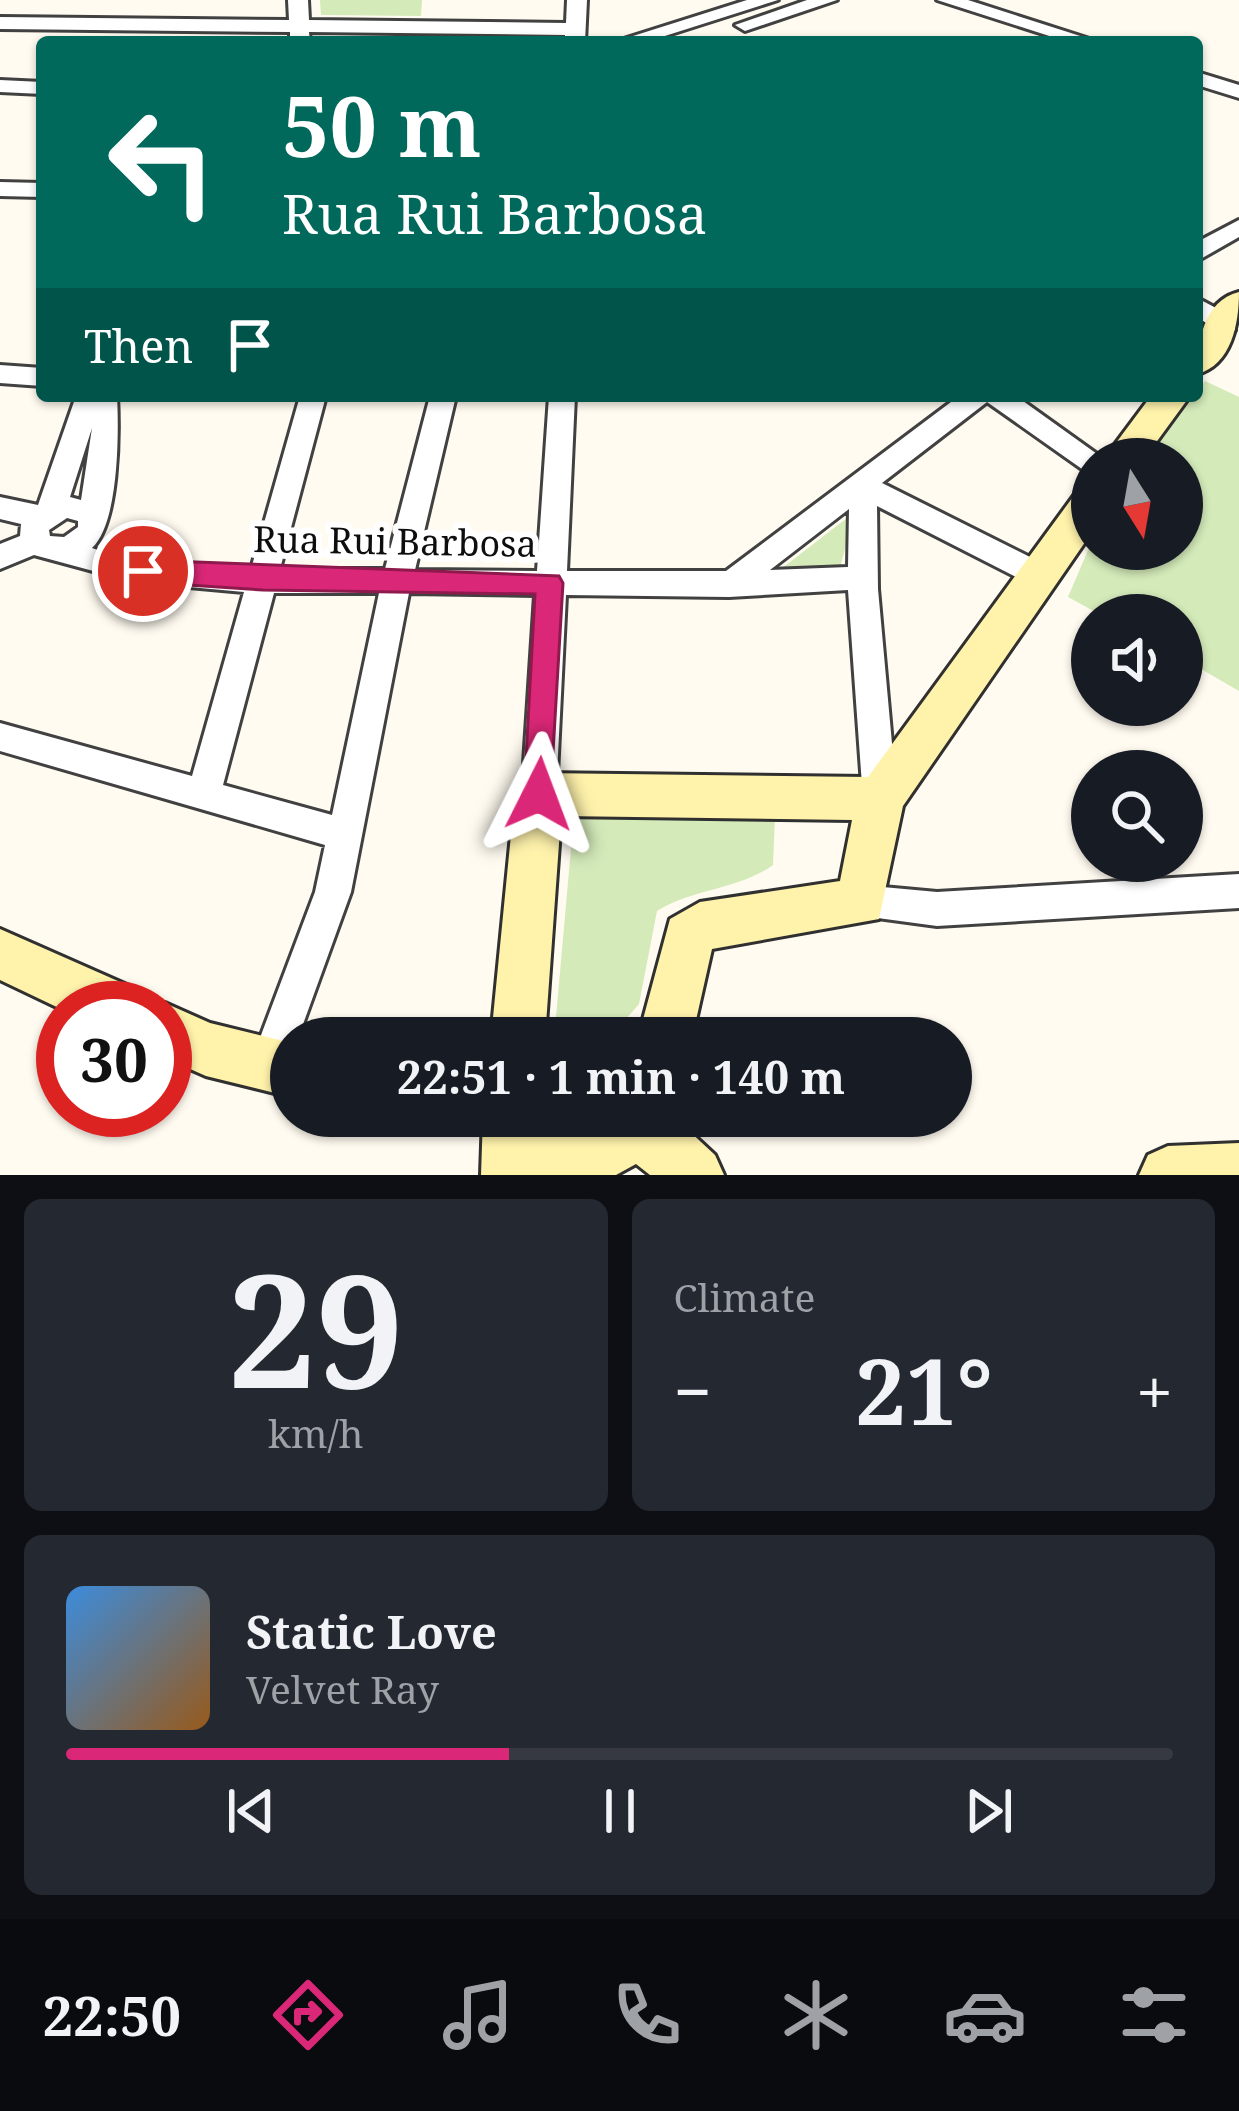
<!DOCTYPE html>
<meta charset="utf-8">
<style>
body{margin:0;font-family:"Noto Serif",serif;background:#242831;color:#f1f3f6;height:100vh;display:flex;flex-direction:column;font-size:45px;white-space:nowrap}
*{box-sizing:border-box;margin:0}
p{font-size:39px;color:#9ea1a6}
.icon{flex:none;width:66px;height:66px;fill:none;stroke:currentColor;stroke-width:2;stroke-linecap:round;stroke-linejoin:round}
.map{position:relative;height:1175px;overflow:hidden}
.side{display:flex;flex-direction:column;gap:24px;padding:24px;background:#0d0f14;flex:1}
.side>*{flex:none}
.guide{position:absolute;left:36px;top:36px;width:1167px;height:366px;border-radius:12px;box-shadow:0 3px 9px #0004;background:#00695c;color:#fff;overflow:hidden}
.needle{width:78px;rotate:169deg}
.controls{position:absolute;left:1071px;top:438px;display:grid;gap:24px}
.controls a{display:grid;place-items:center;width:132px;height:132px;border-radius:50%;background:#171b24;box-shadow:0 3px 9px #0004;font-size:60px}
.speed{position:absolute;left:36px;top:981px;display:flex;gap:24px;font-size:60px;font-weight:700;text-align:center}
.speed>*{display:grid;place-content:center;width:156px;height:156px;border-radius:50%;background:#171b24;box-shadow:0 3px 9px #0004;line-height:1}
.speed .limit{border:18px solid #d22;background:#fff;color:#111}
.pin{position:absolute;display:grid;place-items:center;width:102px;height:102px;color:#fff;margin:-51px;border:6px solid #fff;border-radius:50%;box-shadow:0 3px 12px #0007}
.me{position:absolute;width:132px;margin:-66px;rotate:3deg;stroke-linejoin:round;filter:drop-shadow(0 0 9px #0008)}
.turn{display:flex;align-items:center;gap:42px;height:252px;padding:0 48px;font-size:54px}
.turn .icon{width:156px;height:156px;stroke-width:2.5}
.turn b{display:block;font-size:84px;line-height:102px}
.then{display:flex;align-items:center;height:114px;padding:0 48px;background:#0003;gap:24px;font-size:45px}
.big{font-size:90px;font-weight:700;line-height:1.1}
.side .tile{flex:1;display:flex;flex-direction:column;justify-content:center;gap:18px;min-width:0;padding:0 42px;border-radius:18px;background:#242831}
.side .dial{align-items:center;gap:0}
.dial b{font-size:156px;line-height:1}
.song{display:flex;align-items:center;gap:36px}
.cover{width:144px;height:144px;border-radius:18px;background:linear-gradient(135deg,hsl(210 70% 55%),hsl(30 70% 35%))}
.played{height:12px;border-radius:6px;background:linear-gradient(90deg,#db2777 40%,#363941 40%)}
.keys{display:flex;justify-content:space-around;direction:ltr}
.heat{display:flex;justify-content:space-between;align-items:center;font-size:66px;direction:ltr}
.side .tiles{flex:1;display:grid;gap:24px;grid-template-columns:1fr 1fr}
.tile:last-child{grid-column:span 2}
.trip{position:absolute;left:270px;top:1017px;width:702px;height:120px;border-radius:60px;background:#171b24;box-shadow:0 3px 9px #0004;font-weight:700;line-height:120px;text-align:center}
.tab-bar{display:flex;height:192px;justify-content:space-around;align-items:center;background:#090b0e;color:#9ea1a6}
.tab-bar .icon{width:84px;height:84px}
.tab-bar .selected{color:#db2777}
.tab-bar b{font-size:54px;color:#f1f3f6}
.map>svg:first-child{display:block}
.green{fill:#d4eab9}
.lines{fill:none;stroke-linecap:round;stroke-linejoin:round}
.street-casing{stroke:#414141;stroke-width:6}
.secondary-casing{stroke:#303030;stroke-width:6}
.street{fill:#fff;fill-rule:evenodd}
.secondary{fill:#fff2ab;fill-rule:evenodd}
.route{fill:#db2777;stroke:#8e194d;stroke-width:3}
.labels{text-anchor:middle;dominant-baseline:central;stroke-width:12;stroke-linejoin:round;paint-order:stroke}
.street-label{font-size:36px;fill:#0e0e0e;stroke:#fff}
</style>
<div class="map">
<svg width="1239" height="1175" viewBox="0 0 1239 1175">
<rect width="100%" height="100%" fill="#fffbf0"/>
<!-- green -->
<g class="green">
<polygon points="320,0 422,0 421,16 321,15"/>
<polygon points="1205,381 1239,397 1239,691 1182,658 1182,615 1101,615 1068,597 1092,541 1092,549 1182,549 1182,459 1147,459"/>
<polygon points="856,511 838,574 781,569"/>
<path d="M574 815 775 816 773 865C738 890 694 888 657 911L639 1004 626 1019 556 1017Z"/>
</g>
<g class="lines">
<defs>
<g id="street">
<polygon points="288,0 308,0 309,20 566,23 567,0 587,0 585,42 565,42 565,35 309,32 310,42 290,42 290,32 0,29 0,17 289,20"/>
<polygon points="747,0 778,0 646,42 614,42"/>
<polygon points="807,0 837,0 745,31 735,25"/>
<polygon points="937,0 968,0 1099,42 1068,42"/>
<polygon points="1197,72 1239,85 1239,98 1197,85"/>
<polygon points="0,80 42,82 42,94 0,92"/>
<polygon points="0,182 42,183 42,197 0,196"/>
<polygon points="1239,220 1239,237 1197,261 1197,242"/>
<polygon points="1197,298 1235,318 1235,330 1217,330 1197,317"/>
<polygon points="0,365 42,368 42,386 0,383"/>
<path d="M76 396H117C119 433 119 523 92 548 142 566 198 567 251 569L300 396H326L280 569H385L430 396H456L415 570 537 571 549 396H575L567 571H726L959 396H1016L1104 459H1092V472L1082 469 987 402 882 483 1048 566 1052 574 1048 582H1026L877 506 878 589 897 799 892 810 880 814 868 810 863 799 848 590 729 597 566 595 556 794 551 805 539 809 527 805 522 794 535 595 409 593 351 892 298 1038H291V1057L282 1081 268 1086 254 1081 249 1067 315 892 325 845 0 751V723L192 776 244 592 134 582 34 555 0 569V544L20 536 21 524 0 519V497L38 505ZM92 428 81 500 70 497ZM849 509 848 567 770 570ZM67 518 78 521V527L64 537 50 536 49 530ZM274 593H379L332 815 223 785Z"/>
<polygon points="1239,874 1239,908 937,926 848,914 843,902 848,890 861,885 937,892"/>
</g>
<g id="secondary">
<path d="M1239 292C1239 322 1232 365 1197 374 1197 343 1203 301 1239 292Z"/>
<polygon points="1151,396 1190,396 1144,459 1104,459"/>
<polygon points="1092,486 1092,532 903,806 879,919 712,949 692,1038 638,1038 670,919 700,902 840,881 852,820 561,816 545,1038 491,1038 515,794 522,779 539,773 868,777 1078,490"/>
<polygon points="0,929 136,989 143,1008 63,1010 0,980"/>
<polygon points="165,1003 210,1023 291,1043 291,1097 206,1076 165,1058 165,1008 154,1008"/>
<polygon points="483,1116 539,1116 539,1137 596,1124 605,1116 673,1116 715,1155 724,1175 650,1175 636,1164 616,1175 481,1175"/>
<polygon points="1239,1143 1239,1175 1139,1175 1148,1155 1168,1146"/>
</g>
</defs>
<!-- street casing -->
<use href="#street" class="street-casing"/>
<!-- secondary casing -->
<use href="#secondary" class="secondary-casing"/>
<!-- street -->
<use href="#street" class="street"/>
<!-- secondary -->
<use href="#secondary" class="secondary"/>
</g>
<!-- route -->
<polygon class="route" points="143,560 559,576 563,583 550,803 539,807 528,803 524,794 535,594 263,590 143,582 129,571"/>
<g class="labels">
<!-- street labels -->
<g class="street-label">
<text transform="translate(395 541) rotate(1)">Rua Rui Barbosa</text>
</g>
</g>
</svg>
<div class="controls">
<a><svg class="needle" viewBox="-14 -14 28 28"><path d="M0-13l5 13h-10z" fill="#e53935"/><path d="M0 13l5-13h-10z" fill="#9ea1a6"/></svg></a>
<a><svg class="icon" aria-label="sound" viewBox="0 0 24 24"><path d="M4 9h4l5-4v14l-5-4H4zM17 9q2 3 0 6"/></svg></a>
<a><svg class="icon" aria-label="search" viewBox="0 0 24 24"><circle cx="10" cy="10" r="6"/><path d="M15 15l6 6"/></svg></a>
</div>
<div class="speed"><div class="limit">30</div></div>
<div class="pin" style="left:143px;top:571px;background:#d93025"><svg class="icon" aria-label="arrive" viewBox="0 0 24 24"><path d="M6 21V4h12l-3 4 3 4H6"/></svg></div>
<svg class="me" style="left:539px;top:794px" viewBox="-20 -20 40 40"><path d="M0-17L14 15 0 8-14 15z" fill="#db2777" stroke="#fff" stroke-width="4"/></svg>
<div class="trip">22:51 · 1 min · 140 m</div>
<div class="guide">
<div class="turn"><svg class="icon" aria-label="left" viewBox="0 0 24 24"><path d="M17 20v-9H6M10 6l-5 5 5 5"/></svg><div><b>50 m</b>Rua Rui Barbosa</div></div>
<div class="then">Then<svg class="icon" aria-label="arrive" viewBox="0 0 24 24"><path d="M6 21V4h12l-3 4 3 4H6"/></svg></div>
</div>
</div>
<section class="side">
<div class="tiles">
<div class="tile dial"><b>29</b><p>km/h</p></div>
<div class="tile"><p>Climate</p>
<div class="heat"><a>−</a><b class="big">21°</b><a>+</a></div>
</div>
<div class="tile">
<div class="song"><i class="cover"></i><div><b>Static Love</b><p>Velvet Ray</p></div></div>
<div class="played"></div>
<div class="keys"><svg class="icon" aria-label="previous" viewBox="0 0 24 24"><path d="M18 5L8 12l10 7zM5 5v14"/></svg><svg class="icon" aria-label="pause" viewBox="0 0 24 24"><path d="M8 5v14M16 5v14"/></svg><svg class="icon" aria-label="next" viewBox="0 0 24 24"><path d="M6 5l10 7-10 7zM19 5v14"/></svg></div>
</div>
</div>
</section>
<nav class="tab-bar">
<b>22:50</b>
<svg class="icon selected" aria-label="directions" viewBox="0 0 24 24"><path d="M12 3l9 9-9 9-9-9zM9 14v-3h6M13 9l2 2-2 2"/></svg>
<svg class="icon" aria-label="music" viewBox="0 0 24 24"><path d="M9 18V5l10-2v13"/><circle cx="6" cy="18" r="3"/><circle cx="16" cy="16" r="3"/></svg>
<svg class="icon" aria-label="phone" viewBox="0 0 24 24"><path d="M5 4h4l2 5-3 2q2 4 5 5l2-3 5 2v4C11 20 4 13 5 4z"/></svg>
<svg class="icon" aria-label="climate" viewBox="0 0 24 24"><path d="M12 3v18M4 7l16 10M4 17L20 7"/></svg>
<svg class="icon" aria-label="car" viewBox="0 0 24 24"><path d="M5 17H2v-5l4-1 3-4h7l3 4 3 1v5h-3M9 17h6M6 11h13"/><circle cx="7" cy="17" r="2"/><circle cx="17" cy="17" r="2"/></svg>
<svg class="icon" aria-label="filters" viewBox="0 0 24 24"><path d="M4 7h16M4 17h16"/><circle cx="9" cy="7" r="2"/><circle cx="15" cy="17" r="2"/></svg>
</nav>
